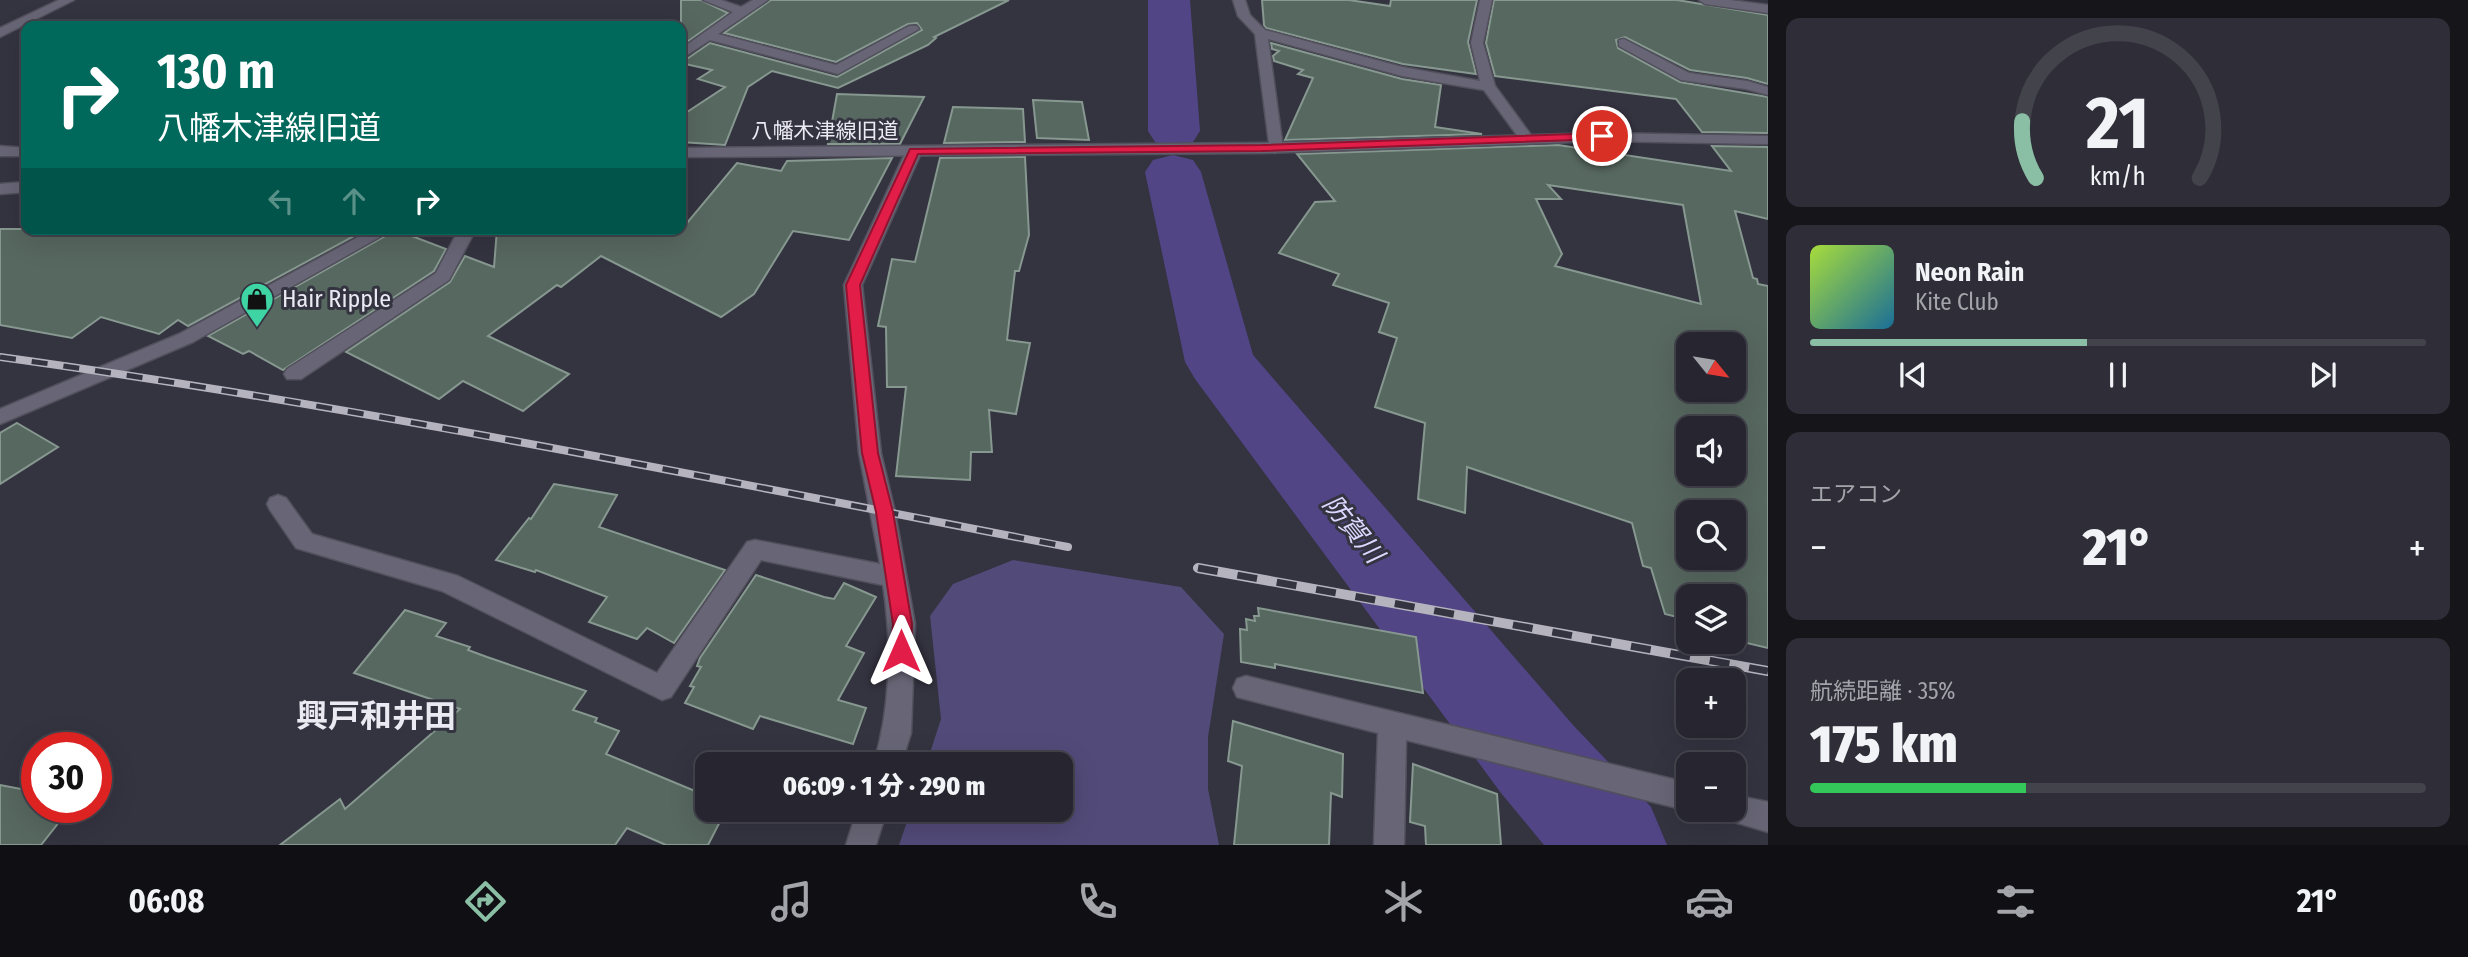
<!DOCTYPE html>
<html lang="ja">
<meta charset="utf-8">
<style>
body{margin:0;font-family:"Fira Sans Condensed","Noto Sans JP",sans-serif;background:#2f2e38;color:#f1f3f6;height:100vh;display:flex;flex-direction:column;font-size:26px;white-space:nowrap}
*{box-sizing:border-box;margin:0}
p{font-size:23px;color:#a4a5ab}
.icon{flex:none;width:38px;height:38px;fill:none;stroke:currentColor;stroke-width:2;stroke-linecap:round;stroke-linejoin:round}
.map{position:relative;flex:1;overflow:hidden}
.side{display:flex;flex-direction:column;gap:18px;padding:18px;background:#15151a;width:700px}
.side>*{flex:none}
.hud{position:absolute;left:21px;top:21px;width:665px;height:214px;border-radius:14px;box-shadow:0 7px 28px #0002,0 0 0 2px #43434c;background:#00695c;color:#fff;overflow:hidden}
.needle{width:46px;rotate:120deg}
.fabs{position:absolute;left:1676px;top:332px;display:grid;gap:14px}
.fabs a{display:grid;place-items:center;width:70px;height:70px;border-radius:14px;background:#272630;box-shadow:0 7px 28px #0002,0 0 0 2px #43434c;font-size:35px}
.speed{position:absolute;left:21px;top:732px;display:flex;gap:14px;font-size:35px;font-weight:700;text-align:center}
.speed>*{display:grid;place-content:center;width:91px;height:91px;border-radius:50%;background:#272630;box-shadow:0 7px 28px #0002,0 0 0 2px #43434c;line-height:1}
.speed .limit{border:10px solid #d22;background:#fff;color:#111}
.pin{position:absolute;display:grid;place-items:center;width:60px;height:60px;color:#fff;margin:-30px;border:4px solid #fff;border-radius:50%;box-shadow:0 2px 7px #0007}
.me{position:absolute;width:77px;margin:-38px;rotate:0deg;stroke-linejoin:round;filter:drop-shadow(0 0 5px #0008)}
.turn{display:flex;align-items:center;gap:24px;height:147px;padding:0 21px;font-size:32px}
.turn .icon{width:91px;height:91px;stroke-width:2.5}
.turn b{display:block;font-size:49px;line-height:60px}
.lanes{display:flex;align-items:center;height:66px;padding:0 21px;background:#0003;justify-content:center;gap:35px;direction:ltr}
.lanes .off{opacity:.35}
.big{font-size:52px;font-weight:800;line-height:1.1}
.side .tile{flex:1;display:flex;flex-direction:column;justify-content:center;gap:10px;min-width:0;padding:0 24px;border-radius:14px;background:#2f2e38}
.side .dial{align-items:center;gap:0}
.dial svg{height:182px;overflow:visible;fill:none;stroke:#43434c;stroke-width:7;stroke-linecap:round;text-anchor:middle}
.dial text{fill:#f1f3f6;stroke:none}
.song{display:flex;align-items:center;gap:21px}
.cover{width:84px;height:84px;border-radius:10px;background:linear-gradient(135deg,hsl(80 70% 55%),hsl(200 70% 35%))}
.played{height:7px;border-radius:4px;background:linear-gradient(90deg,#8abfa5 45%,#43434c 45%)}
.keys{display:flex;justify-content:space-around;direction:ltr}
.heat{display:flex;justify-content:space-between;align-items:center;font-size:38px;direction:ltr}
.charge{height:10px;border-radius:5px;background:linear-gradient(90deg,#34c759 35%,#43434c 0)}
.trip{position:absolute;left:695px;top:752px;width:378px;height:70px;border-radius:14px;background:#272630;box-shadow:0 7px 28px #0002,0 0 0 2px #43434c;font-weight:800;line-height:70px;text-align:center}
.dock{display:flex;height:112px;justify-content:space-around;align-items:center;background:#100f13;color:#a4a5ab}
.dock .icon{width:49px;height:49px}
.dock .selected{color:#8abfa5}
.dock b{font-size:32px;color:#f1f3f6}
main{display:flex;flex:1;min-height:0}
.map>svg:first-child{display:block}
.green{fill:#524a78}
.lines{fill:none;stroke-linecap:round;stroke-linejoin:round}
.river{fill:#524585;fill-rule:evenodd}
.building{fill:#576860;stroke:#86988f;stroke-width:2;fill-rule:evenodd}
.lane-casing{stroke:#52505c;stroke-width:3}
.street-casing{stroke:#52505c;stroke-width:3}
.secondary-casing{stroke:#52505c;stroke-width:3}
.lane{fill:#686676;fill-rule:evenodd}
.street{fill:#686676;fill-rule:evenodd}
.secondary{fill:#686676;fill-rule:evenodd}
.rail-far1-casing{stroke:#b5b4be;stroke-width:8}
.rail-casing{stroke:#b5b4be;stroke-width:10}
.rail-far1{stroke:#343340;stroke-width:5;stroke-dasharray:16;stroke-linecap:butt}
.rail{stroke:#343340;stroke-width:7;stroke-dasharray:20;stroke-linecap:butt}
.route{fill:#e11d48;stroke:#92132f;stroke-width:2}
.labels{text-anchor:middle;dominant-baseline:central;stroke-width:6;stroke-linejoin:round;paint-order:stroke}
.far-street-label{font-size:21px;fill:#ebeaf3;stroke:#343340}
.poi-label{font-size:24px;fill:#ebeaf3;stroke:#343340;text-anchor:start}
.water-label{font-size:26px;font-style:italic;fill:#dcd7fe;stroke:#343340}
.near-neighbourhood-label{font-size:32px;font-weight:bold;fill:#ebeaf3;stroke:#343340}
</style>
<main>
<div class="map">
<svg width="1768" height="845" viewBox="0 0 1768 845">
<rect width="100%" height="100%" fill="#343340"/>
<!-- green -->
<polygon class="green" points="1013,560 1181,587 1224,634 1208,737 1208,789 1219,845 899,845 911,810 1060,810 1060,765 926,765 941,719 930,616 953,584"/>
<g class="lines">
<!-- river -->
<g class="river">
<polygon points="1148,0 1190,0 1200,131 1193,142 1174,147 1155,142 1148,131"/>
<polygon points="1173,155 1193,160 1201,172 1253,355 1573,725 1651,807 1667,845 1544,845 1501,793 1195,379 1185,362 1145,172 1153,160"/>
</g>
</g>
<!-- building -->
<g class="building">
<polygon points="681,0 701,0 728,13 681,46"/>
<polygon points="771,0 1009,0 934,37 936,38 928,45 838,88 772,71 748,87 725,145 681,142 681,116 725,87 698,79 712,70 681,63 710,43 837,77 922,30 917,23 908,24 836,62 724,33"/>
<polygon points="1262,0 1349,0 1390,6 1391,0 1477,0 1468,42 1476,74 1403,64 1266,28 1264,25"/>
<polygon points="1494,0 1677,0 1768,15 1768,84 1747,78 1690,70 1625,37 1616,40 1618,48 1680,82 1768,97 1768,133 1702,132 1676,99 1495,76 1486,43"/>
<polygon points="1271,43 1402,79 1441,85 1435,127 1482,134 1285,140 1313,78 1298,74 1303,70 1274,61 1273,56 1279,51 1272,49"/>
<polygon points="837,94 924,97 900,144 828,144"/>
<polygon points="1033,100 1082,102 1089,140 1037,138"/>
<polygon points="953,107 1023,109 1025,142 944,143"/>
<path d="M1558 145 1731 171 1712 146 1768 147V219L1735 211 1753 278 1757 279 1758 284 1768 286V648L1734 640V597H1689V620L1665 614 1651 568 1643 566 1632 523 1467 467 1465 513 1418 499 1425 423 1375 407 1397 338 1379 332 1389 303 1333 285 1339 274 1279 253 1315 202 1335 201 1297 154ZM1548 185 1683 205 1701 304 1555 266 1562 254 1536 199H1561ZM1689 345H1734V390H1689ZM1689 429H1734V474H1689ZM1689 513H1734V558H1689Z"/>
<polygon points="1025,157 1029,235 1019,271 1015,271 1007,340 1030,343 1016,414 989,410 992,452 971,452 970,480 896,476 906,387 887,387 886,327 878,326 892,259 915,262 940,158"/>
<polygon points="892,158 849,240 793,231 754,294 721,317 601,256 561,287 557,285 488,336 569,374 523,411 463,381 439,399 346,352 450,282 465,256 494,267 497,229 682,229 737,163 781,171 787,161"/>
<polygon points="0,229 367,229 188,326 178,320 159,334 101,317 72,338 0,325"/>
<polygon points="396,230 446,249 434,271 283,370 249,351 243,354 208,336"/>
<polygon points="17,423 58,447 0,484 0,433"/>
<polygon points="554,484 617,495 599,527 725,570 674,643 647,628 637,639 589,622 607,597 536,570 535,572 496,560 529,518 531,519"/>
<polygon points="756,575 824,597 834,599 844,583 876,597 846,646 864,653 838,700 866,708 853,744 760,716 753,729 685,703 694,687 690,686 701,667 697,666 700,658"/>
<polygon points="1258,608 1416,637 1423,693 1275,664 1275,668 1241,662 1240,629 1247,630 1246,619 1255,621 1254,616 1259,616"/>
<polygon points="405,610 446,623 436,636 470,647 468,650 487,657 586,691 573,710 597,718 595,722 619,731 606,754 707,796 707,810 726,810 708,845 666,845 627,828 615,845 280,845 340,799 345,809 460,709 354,673"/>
<polygon points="1233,721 1343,754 1342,797 1331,793 1329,845 1234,845 1242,766 1228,761"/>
<polygon points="1413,764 1497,794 1501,845 1426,845 1425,826 1410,822"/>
<polygon points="0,785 37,792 37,807 71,807 41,845 0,845"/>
</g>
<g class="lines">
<defs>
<polygon id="lane" points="459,229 476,229 449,280 301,379 287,379 284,374 287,369 436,273"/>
<g id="street">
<polygon points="703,0 721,0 741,7 753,0 768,0 718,34 836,65 909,26 917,26 919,29 838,74 710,40 681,59 681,49 733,12"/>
<polygon points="1233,0 1245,0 1250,15 1265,30 1402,67 1480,81 1471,43 1480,0 1492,0 1483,43 1495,86 1534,139 1532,142 1522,142 1484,90 1402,76 1268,39 1283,148 1275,153 1270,151 1255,34 1238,16"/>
<polygon points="1699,0 1730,0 1768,5 1768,13 1705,4"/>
<polygon points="1624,39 1689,73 1747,81 1768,87 1768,95 1746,89 1681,80 1619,46 1619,40"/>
<polygon points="0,146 26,148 26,156 0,156"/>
<path d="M914 146 922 151 862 285 881 453 895 512 915 624 911 733 901 765H873C891 709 892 643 883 585L761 560 671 697 662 700 442 591 296 548 270 510 267 504 270 498 278 495 286 498 312 534 458 576 657 673 747 542 755 540 880 564 859 453 844 285 906 151Z"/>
<polygon points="373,229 394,229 193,342 0,424 0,409 179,334"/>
<polygon points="1246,676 1689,783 1689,810 1692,810 1689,811 1406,740 1404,845 1374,845 1378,733 1237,697 1233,688 1237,679"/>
<polygon points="1734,795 1768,802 1768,832 1724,819 1720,810 1734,810"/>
<polygon points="857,810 887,810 876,845 846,845"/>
</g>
<g id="secondary">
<polygon points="59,0 74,0 0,37 0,28"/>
<polygon points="1602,133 1768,136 1768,144 1602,141 1262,153 681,157 681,148 1262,143"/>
<polygon points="26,182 26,192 0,194 0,184"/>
</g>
</defs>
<!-- lane casing -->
<use href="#lane" class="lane-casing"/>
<!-- street casing -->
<use href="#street" class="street-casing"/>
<!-- secondary casing -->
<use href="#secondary" class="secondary-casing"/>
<!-- lane -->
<use href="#lane" class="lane"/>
<!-- street -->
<use href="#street" class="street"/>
<!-- secondary -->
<use href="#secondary" class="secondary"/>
<defs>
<path id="rail-far1" d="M0 357C358 406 713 479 1068 547"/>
<polyline id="rail" points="1198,568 1768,671"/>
</defs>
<!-- rail-far1 casing -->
<use href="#rail-far1" class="rail-far1-casing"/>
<!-- rail casing -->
<use href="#rail" class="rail-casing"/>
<!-- rail-far1 -->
<use href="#rail-far1" class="rail-far1"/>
<!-- rail -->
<use href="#rail" class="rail"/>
</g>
<!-- route -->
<polygon class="route" points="1602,133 1606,134 1606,139 1262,151 918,154 860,285 878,453 893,512 912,624 911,651 908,657 901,660 894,657 891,651 893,624 876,512 862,453 846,285 910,149 1262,145"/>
<!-- icons -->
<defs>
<symbol id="shop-pin" viewBox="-11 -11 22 30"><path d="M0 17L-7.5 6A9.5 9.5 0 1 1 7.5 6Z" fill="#3ed4a3" stroke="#343340"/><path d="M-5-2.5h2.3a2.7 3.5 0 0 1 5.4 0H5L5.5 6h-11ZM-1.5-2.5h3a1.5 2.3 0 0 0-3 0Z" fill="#111"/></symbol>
</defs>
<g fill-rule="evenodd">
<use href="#shop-pin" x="238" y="280" width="38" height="52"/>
</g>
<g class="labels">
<!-- far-street labels -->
<g class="far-street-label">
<text x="825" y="131">八幡木津線旧道</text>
</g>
<!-- poi labels -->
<g class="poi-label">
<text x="282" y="299">Hair Ripple</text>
</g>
<!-- water labels -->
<g class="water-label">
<text transform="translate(1353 529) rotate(51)">防賀川</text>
</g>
<!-- near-neighbourhood labels -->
<g class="near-neighbourhood-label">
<text x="376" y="716">興戸和井田</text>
</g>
</g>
</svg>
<div class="fabs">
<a><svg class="needle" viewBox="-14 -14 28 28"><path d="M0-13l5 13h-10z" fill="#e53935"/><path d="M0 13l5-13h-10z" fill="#a4a5ab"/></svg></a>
<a><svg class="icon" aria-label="sound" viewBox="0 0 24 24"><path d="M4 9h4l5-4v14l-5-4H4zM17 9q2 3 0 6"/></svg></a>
<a><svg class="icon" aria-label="search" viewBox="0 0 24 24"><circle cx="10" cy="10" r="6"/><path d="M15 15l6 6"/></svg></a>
<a><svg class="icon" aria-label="layers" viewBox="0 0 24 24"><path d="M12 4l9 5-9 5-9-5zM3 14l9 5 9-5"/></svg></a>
<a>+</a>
<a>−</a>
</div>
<div class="speed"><div class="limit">30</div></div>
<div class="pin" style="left:1602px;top:136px;background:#d93025"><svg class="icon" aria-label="arrive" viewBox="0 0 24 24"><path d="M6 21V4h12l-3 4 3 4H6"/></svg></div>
<svg class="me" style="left:901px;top:651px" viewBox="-20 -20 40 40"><path d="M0-17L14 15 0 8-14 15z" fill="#e11d48" stroke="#fff" stroke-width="4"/></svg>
<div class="trip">06:09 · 1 分 · 290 m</div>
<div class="hud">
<div class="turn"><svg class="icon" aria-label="right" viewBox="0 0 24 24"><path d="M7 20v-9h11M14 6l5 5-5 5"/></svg><div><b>130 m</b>八幡木津線旧道</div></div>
<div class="lanes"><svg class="icon off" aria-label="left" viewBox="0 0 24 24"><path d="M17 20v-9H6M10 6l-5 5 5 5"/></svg><svg class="icon off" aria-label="ahead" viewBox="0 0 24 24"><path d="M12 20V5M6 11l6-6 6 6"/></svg><svg class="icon" aria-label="right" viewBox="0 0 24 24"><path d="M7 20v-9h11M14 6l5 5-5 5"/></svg></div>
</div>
</div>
<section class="side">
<div class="tile dial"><svg viewBox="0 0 100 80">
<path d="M14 69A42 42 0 1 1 86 69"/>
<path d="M14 69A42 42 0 0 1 8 44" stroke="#8abfa5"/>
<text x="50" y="56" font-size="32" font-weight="700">21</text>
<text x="50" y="72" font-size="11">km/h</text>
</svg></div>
<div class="tile">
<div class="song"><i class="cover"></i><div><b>Neon Rain</b><p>Kite Club</p></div></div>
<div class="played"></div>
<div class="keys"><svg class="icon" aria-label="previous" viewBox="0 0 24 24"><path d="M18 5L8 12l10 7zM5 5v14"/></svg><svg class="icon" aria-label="pause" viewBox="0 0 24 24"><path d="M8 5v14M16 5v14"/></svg><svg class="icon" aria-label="next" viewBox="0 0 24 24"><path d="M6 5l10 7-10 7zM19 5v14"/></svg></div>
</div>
<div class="tile"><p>エアコン</p>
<div class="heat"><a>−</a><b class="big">21°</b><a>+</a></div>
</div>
<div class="tile"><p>航続距離 · 35%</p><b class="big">175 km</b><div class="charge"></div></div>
</section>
</main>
<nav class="dock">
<b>06:08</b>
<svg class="icon selected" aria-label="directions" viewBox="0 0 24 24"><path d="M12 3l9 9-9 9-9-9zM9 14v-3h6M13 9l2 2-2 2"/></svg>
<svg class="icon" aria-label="music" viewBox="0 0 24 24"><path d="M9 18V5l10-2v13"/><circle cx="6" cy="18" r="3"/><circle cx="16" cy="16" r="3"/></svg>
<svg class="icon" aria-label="phone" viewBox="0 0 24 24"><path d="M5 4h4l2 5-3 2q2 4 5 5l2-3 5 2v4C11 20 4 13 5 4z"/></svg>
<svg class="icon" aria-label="climate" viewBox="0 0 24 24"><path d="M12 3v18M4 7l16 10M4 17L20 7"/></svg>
<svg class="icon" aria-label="car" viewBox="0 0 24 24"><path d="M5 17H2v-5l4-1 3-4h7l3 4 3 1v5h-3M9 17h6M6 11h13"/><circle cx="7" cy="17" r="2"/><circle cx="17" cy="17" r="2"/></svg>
<svg class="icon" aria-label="filters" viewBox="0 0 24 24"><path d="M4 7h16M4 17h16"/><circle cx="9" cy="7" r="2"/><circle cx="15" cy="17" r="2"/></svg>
<b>21°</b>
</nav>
